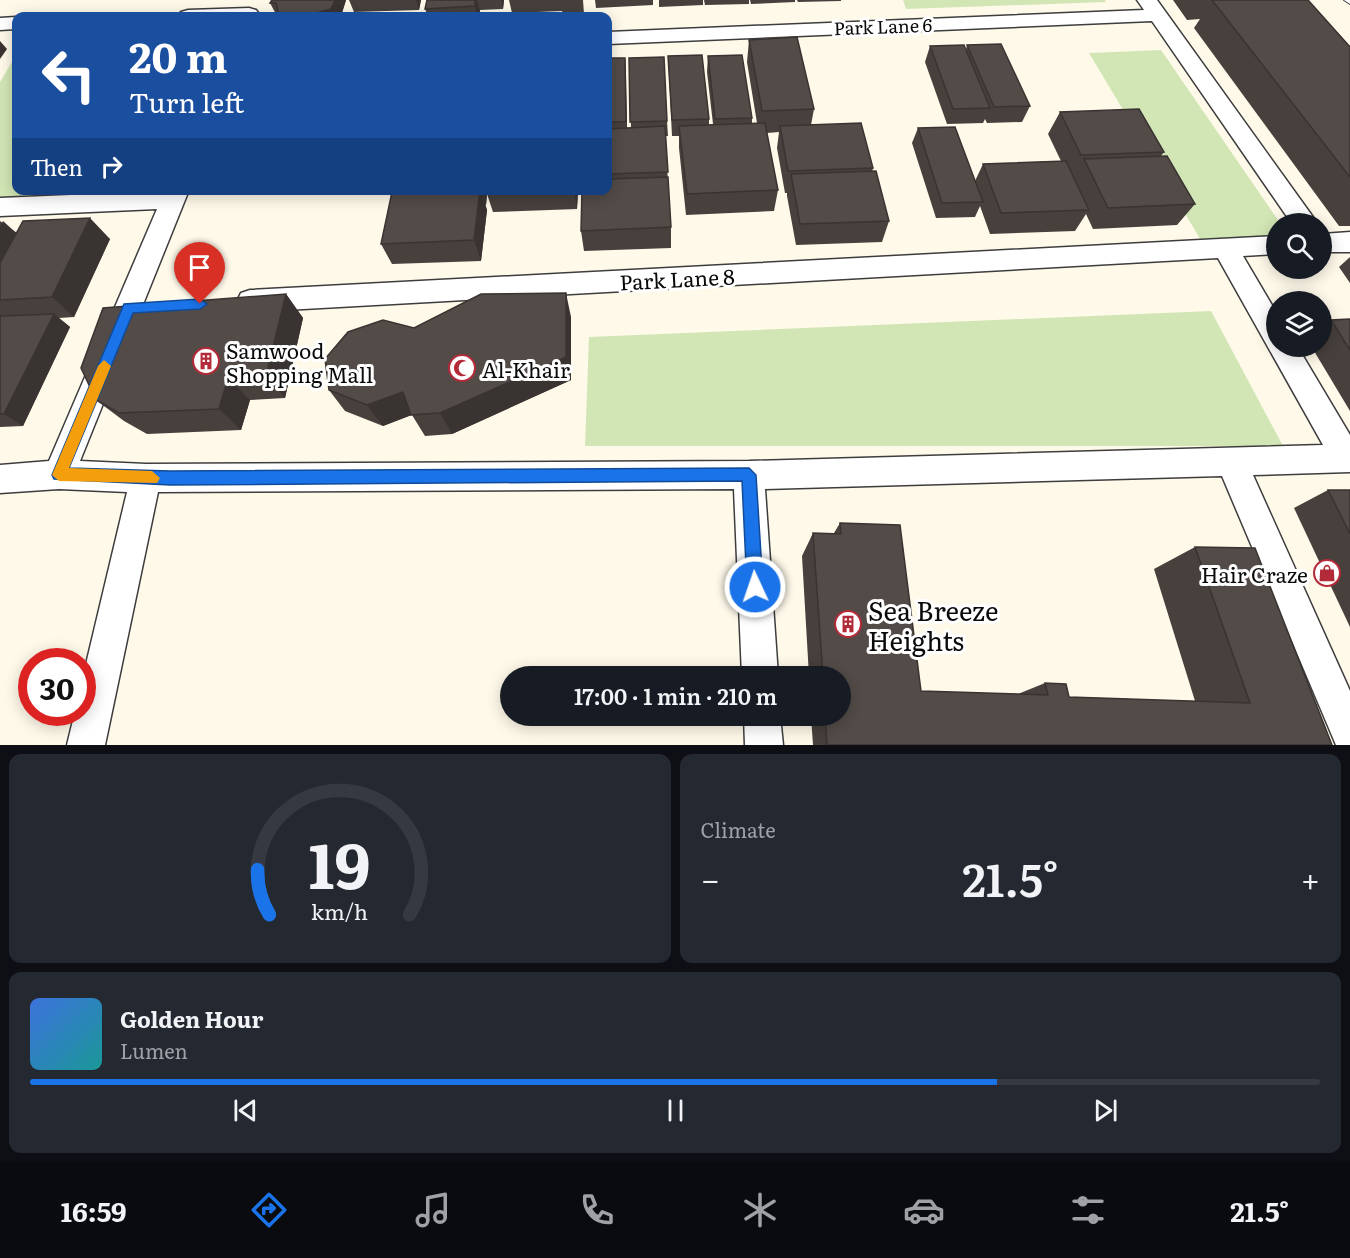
<!DOCTYPE html>
<meta charset="utf-8">
<style>
body{margin:0;font-family:Literata,serif;background:#242831;color:#f1f3f6;height:100vh;display:flex;flex-direction:column;font-size:22px;white-space:nowrap}
*{box-sizing:border-box;margin:0}
p{font-size:20px;color:#9ea1a6}
.icon{flex:none;width:33px;height:33px;fill:none;stroke:currentColor;stroke-width:2;stroke-linecap:round;stroke-linejoin:round}
.map{position:relative;height:745px;overflow:hidden}
.details{display:flex;flex-direction:column;gap:9px;padding:9px;background:#0d0f14;flex:1}
.details>*{flex:none}
.hud{position:absolute;left:12px;top:12px;width:600px;height:183px;border-radius:12px;box-shadow:0 3px 15px #0003;background:#1a4fa0;color:#fff;overflow:hidden}
.controls{position:absolute;left:1266px;top:213px;display:grid;gap:12px}
.controls a{display:grid;place-items:center;width:66px;height:66px;border-radius:50%;background:#171b24;box-shadow:0 3px 15px #0003;font-size:30px}
.speed{position:absolute;left:18px;top:648px;display:flex;gap:12px;font-size:30px;font-weight:700;text-align:center}
.speed>*{display:grid;place-content:center;width:78px;height:78px;border-radius:50%;background:#171b24;box-shadow:0 3px 15px #0003;line-height:1}
.speed .limit{border:9px solid #d22;background:#fff;color:#111}
.pin{position:absolute;display:grid;place-items:center;width:51px;height:51px;color:#fff;margin:-62px -26px;border-radius:50% 50% 50% 0;rotate:-45deg;box-shadow:0 0 6px #0007}
.pin .icon{rotate:45deg}
.me{position:absolute;width:66px;margin:-33px;rotate:357deg;stroke-linejoin:round;filter:drop-shadow(0 0 4px #0008)}
.turn{display:flex;align-items:center;gap:21px;height:126px;padding:0 18px;font-size:27px}
.turn .icon{width:78px;height:78px;stroke-width:2.5}
.turn b{display:block;font-size:42px;line-height:51px}
.then{display:flex;align-items:center;height:57px;padding:0 18px;background:#0003;gap:12px;font-size:22px}
.big{font-size:45px;font-weight:600;line-height:1.1}
.details .widget{flex:1;display:flex;flex-direction:column;justify-content:center;gap:9px;min-width:0;padding:0 21px;border-radius:12px;background:#242831}
.details .dial{align-items:center;gap:0}
.dial svg{height:156px;overflow:visible;fill:none;stroke:#363941;stroke-width:7;stroke-linecap:round;text-anchor:middle}
.dial text{fill:#f1f3f6;stroke:none}
.song{display:flex;align-items:center;gap:18px}
.cover{width:72px;height:72px;border-radius:9px;background:linear-gradient(135deg,hsl(220 70% 55%),hsl(180 70% 35%))}
.played{height:6px;border-radius:3px;background:linear-gradient(90deg,#1a73e8 75%,#363941 75%)}
.keys{display:flex;justify-content:space-around;direction:ltr}
.heat{display:flex;justify-content:space-between;align-items:center;font-size:33px;direction:ltr}
.details .tiles{flex:1;display:grid;gap:9px;grid-template-columns:1fr 1fr}
.widget:last-child{grid-column:span 2}
.trip{position:absolute;left:500px;top:666px;width:351px;height:60px;border-radius:30px;background:#171b24;box-shadow:0 3px 15px #0003;font-weight:600;line-height:60px;text-align:center}
.tab-bar{display:flex;height:96px;justify-content:space-around;align-items:center;background:#090b0e;color:#9ea1a6}
.tab-bar .icon{width:42px;height:42px}
.tab-bar .active{color:#1a73e8}
.tab-bar b{font-size:27px;color:#f1f3f6}
.map>svg:first-child{display:block}
.green{fill:#d2e6b5}
.lines{fill:none;stroke-linecap:round;stroke-linejoin:round}
.service-casing{stroke:#3d3d3d;stroke-width:2}
.minor-casing{stroke:#3d3d3d;stroke-width:3}
.service{fill:#fff;fill-rule:evenodd}
.minor{fill:#fff;fill-rule:evenodd}
.wall{fill:#47403d}
.shaded-wall{fill:#393432}
.building{fill:#524b47;stroke:#393432;stroke-width:1.5}
.route{fill:#1a73e8;stroke:#114b97;stroke-width:1.5}
.slow{fill:#f59e0b}
.labels{text-anchor:middle;dominant-baseline:central;stroke-width:6;stroke-linejoin:round;paint-order:stroke}
.far-street-label{font-size:18px;fill:#0a0a0a;stroke:#fff}
.street-label{font-size:21px;fill:#0a0a0a;stroke:#fff}
.poi-label{font-size:21px;fill:#0a0a0a;stroke:#fff;text-anchor:start}
.near-poi-label{font-size:26px;fill:#0a0a0a;stroke:#fff;text-anchor:start}
</style>
<div class="map">
<svg width="1350" height="745" viewBox="0 0 1350 745">
<rect width="100%" height="100%" fill="#fef9e9"/>
<!-- green -->
<g class="green">
<polygon points="903,0 1105,0 1106,2 906,9"/>
<polygon points="1161,50 1280,223 1276,224 1276,243 1205,247 1089,53"/>
<polygon points="16,55 16,190 177,191 174,199 0,207 0,82"/>
<polygon points="1211,311 1283,446 585,446 589,337"/>
</g>
<g class="lines">
<defs>
<polygon id="service" points="1344,0 1350,0 1350,4"/>
<g id="minor">
<polygon points="1137,0 1157,0 1318,224 1292,224 1152,21 608,44 608,32 1144,10"/>
<polygon points="249,8 256,10 259,14 257,16 178,16 181,12 188,10"/>
<polygon points="16,17 16,29 0,30 0,18"/>
<polygon points="189,190 80,461 146,464 749,461 1323,445 1218,258 250,312 241,309 237,301 241,293 250,290 1276,236 1276,254 1243,256 1276,312 1276,346 1297,346 1350,435 1350,472 1253,475 1350,691 1350,745 1336,745 1222,476 765,489 778,676 742,676 734,489 158,492 105,745 67,745 75,712 82,712 82,681 127,492 59,489 0,493 0,465 49,461 157,209 0,216 0,198"/>
<polygon points="1350,232 1350,252 1322,252 1322,234"/>
<polygon points="744,716 780,716 783,745 745,745"/>
</g>
</defs>
<!-- service casing -->
<use href="#service" class="service-casing"/>
<!-- minor casing -->
<use href="#minor" class="minor-casing"/>
<!-- service -->
<use href="#service" class="service"/>
<!-- minor -->
<use href="#minor" class="minor"/>
</g>
<!-- wall -->
<g class="wall">
<polygon points="272,0 346,0 341,16 277,16 270,3"/>
<polygon points="349,0 421,0 419,10 354,12"/>
<polygon points="427,0 504,0 503,9 480,10 479,16 428,16 425,9"/>
<polygon points="509,0 583,0 584,14 563,15 562,11 512,13"/>
<polygon points="595,0 653,0 653,5 596,8"/>
<polygon points="659,0 703,0 703,5 659,7"/>
<polygon points="704,0 749,0 749,4 705,5"/>
<polygon points="750,0 795,0 795,2 751,4"/>
<polygon points="797,0 841,0 841,1 798,2"/>
<polygon points="1173,0 1308,0 1350,47 1350,226 1339,226 1194,28 1200,19 1187,20"/>
<polygon points="749,40 814,109 811,125 873,168 872,172 889,221 882,242 796,245 787,196 787,193 785,193 777,148 779,132 767,133 778,190 774,211 686,215 679,148 679,136 672,136 668,56 709,119 709,125 713,124 707,72 708,56 752,118 752,123 757,123 747,62"/>
<polygon points="967,45 1030,106 1022,122 987,123 985,119 983,123 947,124 925,62 930,46 966,50"/>
<polygon points="608,58 625,58 627,128 631,128 629,58 667,121 668,136 665,136 671,227 671,248 584,251 581,231 608,190"/>
<polygon points="1060,112 1164,152 1161,156 1195,204 1177,225 1093,229 1086,214 1075,231 990,234 980,206 975,217 936,218 912,143 918,128 975,181 983,164 1061,161 1048,134"/>
<polygon points="394,190 578,190 577,209 493,212 487,194 486,205 485,205 487,210 481,261 392,264 381,244 395,192"/>
<polygon points="0,221 17,233 110,239 74,317 59,318 70,327 23,426 0,427"/>
<polygon points="1350,257 1350,283 1339,267"/>
<polygon points="286,294 303,318 285,398 250,400 241,430 147,434 124,421 96,400"/>
<polygon points="571,317 571,380 452,434 425,436 412,415 383,426 345,411 329,390 414,328"/>
<polygon points="1350,319 1350,411 1311,346 1322,346 1322,327 1331,320"/>
<polygon points="1328,490 1350,490 1350,627 1294,508"/>
<polygon points="840,523 921,691 1018,694 1045,683 1069,697 1195,701 1154,569 1195,547 1332,745 813,745 811,716 840,716 840,676 809,676 802,556 813,533 834,533"/>
</g>
<!-- shaded-wall -->
<g class="shaded-wall">
<polygon points="335,0 346,0 341,16 305,16"/>
<polygon points="416,0 421,0 419,10"/>
<polygon points="475,0 477,0 480,10 479,16 477,16 475,6"/>
<polygon points="501,0 504,0 503,9"/>
<polygon points="0,41 7,49 0,59"/>
<polygon points="625,58 626,74 627,137 626,122"/>
<polygon points="480,190 481,190 487,210 481,261 474,240"/>
<polygon points="482,190 488,190 486,191 487,194 486,205"/>
<polygon points="574,190 578,190 577,209"/>
<polygon points="90,218 110,239 74,317 52,297"/>
<polygon points="3,221 26,242 0,290 0,227"/>
<polygon points="566,293 571,317 571,380 452,434 440,413"/>
<polygon points="286,294 303,318 285,398 266,376"/>
<polygon points="54,314 70,327 23,426 4,414"/>
<polygon points="228,378 250,400 241,430 219,409"/>
<polygon points="403,392 416,413 383,426 367,405"/>
</g>
<!-- building -->
<g class="building">
<polygon points="272,0 335,0 331,9 305,16 279,16 276,3 270,3"/>
<polygon points="427,0 475,0 475,6 425,9"/>
<polygon points="1212,0 1308,0 1350,47 1350,177"/>
<polygon points="797,37 814,109 762,111 749,40"/>
<polygon points="1001,44 1030,106 994,107 967,45"/>
<polygon points="964,45 990,108 953,109 930,46"/>
<polygon points="702,55 709,119 672,120 668,56"/>
<polygon points="742,55 752,118 715,119 708,56"/>
<polygon points="664,57 667,121 630,122 629,58"/>
<polygon points="608,58 625,58 626,122 608,122"/>
<polygon points="1139,109 1164,152 1081,155 1060,112"/>
<polygon points="765,123 778,190 687,194 679,126"/>
<polygon points="861,123 873,168 788,171 780,126"/>
<polygon points="665,126 668,172 608,174 608,129"/>
<polygon points="955,127 983,202 942,203 918,128"/>
<polygon points="1167,156 1195,204 1108,208 1084,159"/>
<polygon points="1066,161 1089,210 1001,213 983,164"/>
<polygon points="876,171 889,221 800,224 791,174"/>
<polygon points="668,177 671,227 581,231 582,190 608,190 608,179"/>
<polygon points="426,190 480,190 474,240 381,244 392,192"/>
<polygon points="90,218 52,297 0,300 0,263 23,221"/>
<polygon points="566,293 566,357 440,413 411,415 403,392 367,405 329,390 325,359 348,332 383,320 414,328 481,294"/>
<polygon points="286,294 266,376 228,378 219,409 119,413 96,400 81,368 103,308"/>
<polygon points="54,314 4,414 0,414 0,316"/>
<polygon points="1350,319 1350,350 1331,320"/>
<polygon points="1328,490 1350,490 1350,534"/>
<polygon points="840,523 900,525 921,691 1048,695 1045,683 1066,684 1069,697 1250,703 1195,547 1255,548 1332,745 827,745 825,716 840,716 840,676 823,676 813,533 841,534"/>
</g>
<!-- route -->
<polygon class="route" points="200,299 207,304 200,309 133,313 69,468 170,471 749,468 756,475 763,587 761,593 755,595 749,593 747,587 742,481 170,485 54,479 52,475 124,304"/>
<!-- slow -->
<polygon class="slow" points="104,360 111,366 69,468 152,471 160,478 157,483 59,481 52,475 98,366"/>
<!-- icons -->
<defs>
<symbol id="building-ring" viewBox="-11 -11 22 22"><circle r="9.5" fill="#fff" stroke="#b32a39" stroke-width="1.5"/><path d="M-4-6H4V6H1V3H-1V6H-4ZM-2.5-4.3h1.7v1.8h-1.7ZM.8-4.3h1.7v1.8H.8ZM-2.5-1h1.7V.8h-1.7ZM.8-1h1.7V.8H.8Z" fill="#b32a39"/></symbol>
<symbol id="mosque-ring" viewBox="-11 -11 22 22"><circle r="9.5" fill="#fff" stroke="#b32a39" stroke-width="1.5"/><path d="M3.5-4.9A6 6 0 1 0 3.5 4.9A5 5 0 1 1 3.5-4.9Z" fill="#b32a39"/></symbol>
<symbol id="shop-ring" viewBox="-11 -11 22 22"><circle r="9.5" fill="#fff" stroke="#b32a39" stroke-width="1.5"/><path d="M-5-2.5h2.3a2.7 3.5 0 0 1 5.4 0H5L5.5 6h-11ZM-1.5-2.5h3a1.5 2.3 0 0 0-3 0Z" fill="#b32a39"/></symbol>
</defs>
<g fill-rule="evenodd">
<use href="#building-ring" x="191" y="346" width="30" height="30"/>
<use href="#mosque-ring" x="447" y="353" width="30" height="30"/>
<use href="#shop-ring" x="1312" y="558" width="30" height="30"/>
<use href="#building-ring" x="833" y="609" width="30" height="30"/>
</g>
<g class="labels">
<!-- far-street labels -->
<g class="far-street-label">
<text transform="translate(883 26) rotate(-2)">Park Lane 6</text>
</g>
<!-- street labels -->
<g class="street-label">
<text transform="translate(677 278) rotate(-3)">Park Lane 8</text>
</g>
<!-- poi labels -->
<g class="poi-label">
<text x="226" y="349">Samwood<tspan x="226" dy="24">Shopping Mall</tspan></text>
<text x="482" y="368">Al-Khair</text>
<text x="1308" y="573" text-anchor="end">Hair Craze</text>
</g>
<!-- near-poi labels -->
<g class="near-poi-label">
<text x="868" y="609">Sea Breeze<tspan x="868" dy="30">Heights</tspan></text>
</g>
</g>
</svg>
<div class="controls">
<a><svg class="icon" aria-label="search" viewBox="0 0 24 24"><circle cx="10" cy="10" r="6"/><path d="M15 15l6 6"/></svg></a>
<a><svg class="icon" aria-label="layers" viewBox="0 0 24 24"><path d="M12 4l9 5-9 5-9-5zM3 14l9 5 9-5"/></svg></a>
</div>
<div class="speed"><div class="limit">30</div></div>
<div class="pin" style="left:200px;top:304px;background:#d93025"><svg class="icon" aria-label="arrive" viewBox="0 0 24 24"><path d="M6 21V4h12l-3 4 3 4H6"/></svg></div>
<svg class="me" style="left:755px;top:587px" viewBox="-20 -20 40 40"><circle r="17" fill="#1a73e8" stroke="#fff" stroke-width="3"/><path d="M0-11L8 9 0 5-8 9z" fill="#fff"/></svg>
<div class="trip">17:00 · 1 min · 210 m</div>
<div class="hud">
<div class="turn"><svg class="icon" aria-label="left" viewBox="0 0 24 24"><path d="M17 20v-9H6M10 6l-5 5 5 5"/></svg><div><b>20 m</b>Turn left</div></div>
<div class="then">Then<svg class="icon" aria-label="right" viewBox="0 0 24 24"><path d="M7 20v-9h11M14 6l5 5-5 5"/></svg></div>
</div>
</div>
<section class="details">
<div class="tiles">
<div class="widget dial"><svg viewBox="0 0 100 80">
<path d="M14 69A42 42 0 1 1 86 69"/>
<path d="M14 69A42 42 0 0 1 8 46" stroke="#1a73e8"/>
<text x="50" y="56" font-size="32" font-weight="700">19</text>
<text x="50" y="72" font-size="11">km/h</text>
</svg></div>
<div class="widget"><p>Climate</p>
<div class="heat"><a>−</a><b class="big">21.5°</b><a>+</a></div>
</div>
<div class="widget">
<div class="song"><i class="cover"></i><div><b>Golden Hour</b><p>Lumen</p></div></div>
<div class="played"></div>
<div class="keys"><svg class="icon" aria-label="previous" viewBox="0 0 24 24"><path d="M18 5L8 12l10 7zM5 5v14"/></svg><svg class="icon" aria-label="pause" viewBox="0 0 24 24"><path d="M8 5v14M16 5v14"/></svg><svg class="icon" aria-label="next" viewBox="0 0 24 24"><path d="M6 5l10 7-10 7zM19 5v14"/></svg></div>
</div>
</div>
</section>
<nav class="tab-bar">
<b>16:59</b>
<svg class="icon active" aria-label="directions" viewBox="0 0 24 24"><path d="M12 3l9 9-9 9-9-9zM9 14v-3h6M13 9l2 2-2 2"/></svg>
<svg class="icon" aria-label="music" viewBox="0 0 24 24"><path d="M9 18V5l10-2v13"/><circle cx="6" cy="18" r="3"/><circle cx="16" cy="16" r="3"/></svg>
<svg class="icon" aria-label="phone" viewBox="0 0 24 24"><path d="M5 4h4l2 5-3 2q2 4 5 5l2-3 5 2v4C11 20 4 13 5 4z"/></svg>
<svg class="icon" aria-label="climate" viewBox="0 0 24 24"><path d="M12 3v18M4 7l16 10M4 17L20 7"/></svg>
<svg class="icon" aria-label="car" viewBox="0 0 24 24"><path d="M5 17H2v-5l4-1 3-4h7l3 4 3 1v5h-3M9 17h6M6 11h13"/><circle cx="7" cy="17" r="2"/><circle cx="17" cy="17" r="2"/></svg>
<svg class="icon" aria-label="filters" viewBox="0 0 24 24"><path d="M4 7h16M4 17h16"/><circle cx="9" cy="7" r="2"/><circle cx="15" cy="17" r="2"/></svg>
<b>21.5°</b>
</nav>
